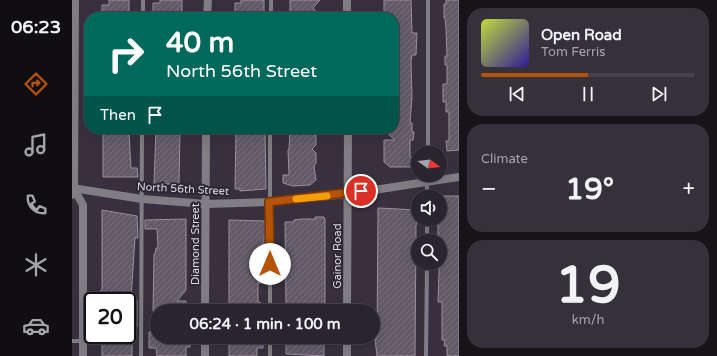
<!DOCTYPE html>
<meta charset="utf-8">
<style>
body{margin:0;font-family:"Varela Round",sans-serif;background:#36303a;color:#f1f3f6;height:100vh;display:flex;flex-direction:column;font-size:15px;white-space:nowrap}
*{box-sizing:border-box;margin:0}
p{font-size:13px;color:#a5a4aa}
.icon{flex:none;width:22px;height:22px;fill:none;stroke:currentColor;stroke-width:2;stroke-linecap:round;stroke-linejoin:round}
.map{position:relative;flex:1;overflow:hidden}
.side{display:flex;flex-direction:column;gap:8px;padding:8px;background:#171419;width:258px}
.side>*{flex:none}
.hud{position:absolute;left:12px;top:12px;width:315px;height:122px;border-radius:16px;box-shadow:0 4px 16px #0002,0 0 0 1px #46414a;background:#00695c;color:#fff;overflow:hidden}
.needle{width:26px;rotate:105deg}
.controls{position:absolute;left:339px;top:146px;display:grid;gap:8px}
.controls a{display:grid;place-items:center;width:36px;height:36px;border-radius:50%;background:#2a242e;box-shadow:0 4px 16px #0002,0 0 0 1px #46414a;font-size:20px}
.speed{position:absolute;left:12px;top:292px;display:flex;gap:8px;font-size:20px;font-weight:700;text-align:center}
.speed>*{display:grid;place-content:center;width:52px;height:52px;border-radius:50%;background:#2a242e;box-shadow:0 4px 16px #0002,0 0 0 1px #46414a;line-height:1}
.speed .limit{border:2px solid #111;border-radius:6px;background:#fff;color:#111}
.pin{position:absolute;display:grid;place-items:center;width:34px;height:34px;color:#fff;margin:-17px;border:2px solid #fff;border-radius:50%;box-shadow:0 1px 4px #0007}
.me{position:absolute;width:44px;margin:-22px;rotate:0deg;stroke-linejoin:round;filter:drop-shadow(0 0 3px #0008)}
.turn{display:flex;align-items:center;gap:14px;height:84px;padding:0 16px;font-size:18px}
.turn .icon{width:52px;height:52px;stroke-width:2.5}
.turn b{display:block;font-size:28px;line-height:34px}
.then{display:flex;align-items:center;height:38px;padding:0 16px;background:#0003;gap:8px;font-size:15px}
.big{font-size:30px;font-weight:700;line-height:1.1}
.side .tile{flex:1;display:flex;flex-direction:column;justify-content:center;gap:6px;min-width:0;padding:0 14px;border-radius:16px;background:#36303a}
.side .dial{align-items:center;gap:0}
.dial b{font-size:52px;line-height:1}
.song{display:flex;align-items:center;gap:12px}
.cover{width:48px;height:48px;border-radius:6px;background:linear-gradient(135deg,hsl(70 70% 55%),hsl(250 70% 35%))}
.played{height:4px;border-radius:2px;background:linear-gradient(90deg,#b45309 50%,#46414a 50%)}
.keys{display:flex;justify-content:space-around;direction:ltr}
.heat{display:flex;justify-content:space-between;align-items:center;font-size:22px;direction:ltr}
.trip{position:absolute;left:78px;top:304px;width:230px;height:40px;border-radius:20px;background:#2a242e;box-shadow:0 4px 16px #0002,0 0 0 1px #46414a;font-weight:700;line-height:40px;text-align:center}
main{display:flex;flex:1;min-height:0}
.menu{display:flex;flex-direction:column;width:72px;justify-content:space-around;align-items:center;background:#110e12;color:#a5a4aa}
.menu .icon{width:28px;height:28px}
.menu .selected{color:#b45309}
.menu b{font-size:18px;color:#f1f3f6}
.map>svg:first-child{display:block}
.building{fill:url(#building-hatch);stroke:#9890a0}
.lines{fill:none;stroke-linecap:round;stroke-linejoin:round}
.service{stroke:#817d84;stroke-width:4}
.minor{stroke:#817d84;stroke-width:8}
.route-casing{stroke:#753606;stroke-width:10}
.route{stroke:#b45309;stroke-width:7}
.slow{stroke:#f59e0b;stroke-width:7}
.labels{text-anchor:middle;dominant-baseline:central;stroke-width:4;stroke-linejoin:round;paint-order:stroke}
.street-label{font-size:11px;fill:#dcd7e0;stroke:#2d2633}
</style>
<main>
<nav class="menu">
<b>06:23</b>
<svg class="icon selected" aria-label="directions" viewBox="0 0 24 24"><path d="M12 3l9 9-9 9-9-9zM9 14v-3h6M13 9l2 2-2 2"/></svg>
<svg class="icon" aria-label="music" viewBox="0 0 24 24"><path d="M9 18V5l10-2v13"/><circle cx="6" cy="18" r="3"/><circle cx="16" cy="16" r="3"/></svg>
<svg class="icon" aria-label="phone" viewBox="0 0 24 24"><path d="M5 4h4l2 5-3 2q2 4 5 5l2-3 5 2v4C11 20 4 13 5 4z"/></svg>
<svg class="icon" aria-label="climate" viewBox="0 0 24 24"><path d="M12 3v18M4 7l16 10M4 17L20 7"/></svg>
<svg class="icon" aria-label="car" viewBox="0 0 24 24"><path d="M5 17H2v-5l4-1 3-4h7l3 4 3 1v5h-3M9 17h6M6 11h13"/><circle cx="7" cy="17" r="2"/><circle cx="17" cy="17" r="2"/></svg>
</nav>
<div class="map">
<svg width="387" height="356" viewBox="0 0 387 356">
<defs>
<pattern id="building-hatch" width="6" height="6" patternUnits="userSpaceOnUse"><rect width="6" height="6" fill="#625a69"/><path d="M-1 1l2-2M0 6l6-6M5 7l2-2" fill="none" stroke="#78717e"/></pattern>
</defs>
<rect width="100%" height="100%" fill="#38303e"/>
<!-- building -->
<g class="building">
<polygon points="37,0 57,0 57,17 30,16 30,5 37,5"/>
<polygon points="88,0 110,0 110,17 88,17 89,15 81,15 81,3 88,3"/>
<polygon points="169,0 192,0 192,17 169,17 169,14 163,14 163,3 169,3"/>
<polygon points="218,0 248,0 241,8 249,17 218,17"/>
<polygon points="312,0 339,0 340,33 345,33 344,55 340,55 339,62 340,97 338,123 340,123 340,132 342,132 341,140 338,140 338,157 341,158 340,167 318,167 312,162 312,140 323,140 311,129 322,129 322,17 312,17"/>
<polygon points="374,0 387,0 387,150 375,151 374,141 377,141 377,112 374,112 374,102 371,102 371,84 375,84 375,65 373,65 373,56 375,56 374,28 373,18 372,18 372,4 374,4"/>
<polygon points="36,129 53,129 54,132 57,132 59,168 65,168 66,177 31,177 31,132 36,132"/>
<polygon points="84,129 108,129 107,184 82,184"/>
<polygon points="164,129 193,129 194,189 168,191 168,189 163,189"/>
<polygon points="218,129 239,129 244,134 244,145 240,149 244,153 244,163 242,166 244,180 238,185 221,186 211,183 211,175 217,175 216,150 217,150"/>
<polygon points="371,196 387,196 387,356 375,356 375,346 372,346 373,340 370,340 370,302 366,302 368,241 366,241 366,222 370,222"/>
<polygon points="306,208 346,210 344,226 343,356 305,356 303,339 305,339"/>
<polygon points="30,210 65,216 66,238 63,238 59,299 65,300 65,327 55,327 55,301 28,301 29,290 30,290"/>
<polygon points="243,217 252,217 253,220 253,308 223,309 223,305 214,305 213,222 222,222 222,220 230,219 244,219"/>
<polygon points="114,219 114,290 105,301 114,301 114,311 81,311 82,254 83,254 84,248 86,248 85,229 73,229 73,220"/>
<polygon points="157,220 194,221 194,237 192,237 192,246 189,246 189,251 186,251 186,271 189,271 189,283 186,283 186,302 189,303 189,311 157,311"/>
<polygon points="77,332 85,332 85,337 118,337 118,347 114,347 114,356 85,356 84,348 77,348"/>
<polygon points="55,335 60,335 60,356 30,356 30,336"/>
<polygon points="157,337 186,337 186,340 191,340 191,348 185,348 185,356 157,356"/>
<polygon points="252,337 252,356 214,354 214,342"/>
</g>
<g class="lines">
<!-- service -->
<g class="service">
<polyline points="71,17 71,0"/>
<polyline points="199,17 199,0"/>
<polyline points="356,153 356,0"/>
<polyline points="355,197 355,175"/>
<polyline points="355,241 355,219"/>
<polyline points="198,311 198,129"/>
<polyline points="198,337 198,356"/>
<polyline points="0,341 11,341"/>
<polyline points="69,356 70,129"/>
<polyline points="354,356 355,263"/>
</g>
<!-- minor -->
<g class="minor">
<polyline points="275,0 275,17"/>
<polyline points="135,17 136,0"/>
<polyline points="0,188 70,199 134,204 197,202 276,194 387,177"/>
<polyline points="2,189 11,205 11,356"/>
<polyline points="0,195 2,189 3,0"/>
<polyline points="133,311 134,129"/>
<polyline points="275,311 276,129"/>
<polyline points="133,356 133,337"/>
<polyline points="275,356 275,337"/>
</g>
</g>
<g class="lines">
<defs>
<polyline id="route" points="198,264 197,202 289,191"/>
</defs>
<!-- route casing -->
<use href="#route" class="route-casing"/>
<!-- route -->
<use href="#route" class="route"/>
<!-- slow -->
<polyline class="slow" points="224,199 255,196"/>
</g>
<g class="labels">
<!-- street labels -->
<g class="street-label">
<text transform="translate(111 189) rotate(3)">North 56th Street</text>
<text transform="translate(123 244) rotate(-90)">Diamond Street</text>
<text transform="translate(265 256) rotate(-90)">Gainor Road</text>
</g>
</g>
</svg>
<div class="controls">
<a><svg class="needle" viewBox="-14 -14 28 28"><path d="M0-13l5 13h-10z" fill="#e53935"/><path d="M0 13l5-13h-10z" fill="#a5a4aa"/></svg></a>
<a><svg class="icon" aria-label="sound" viewBox="0 0 24 24"><path d="M4 9h4l5-4v14l-5-4H4zM17 9q2 3 0 6"/></svg></a>
<a><svg class="icon" aria-label="search" viewBox="0 0 24 24"><circle cx="10" cy="10" r="6"/><path d="M15 15l6 6"/></svg></a>
</div>
<div class="speed"><div class="limit">20</div></div>
<div class="pin" style="left:289px;top:191px;background:#d93025"><svg class="icon" aria-label="arrive" viewBox="0 0 24 24"><path d="M6 21V4h12l-3 4 3 4H6"/></svg></div>
<svg class="me" style="left:198px;top:264px" viewBox="-20 -20 40 40"><circle r="19" fill="#fff"/><path d="M0-13L10 11 0 6-10 11z" fill="#b45309"/></svg>
<div class="trip">06:24 · 1 min · 100 m</div>
<div class="hud">
<div class="turn"><svg class="icon" aria-label="right" viewBox="0 0 24 24"><path d="M7 20v-9h11M14 6l5 5-5 5"/></svg><div><b>40 m</b>North 56th Street</div></div>
<div class="then">Then<svg class="icon" aria-label="arrive" viewBox="0 0 24 24"><path d="M6 21V4h12l-3 4 3 4H6"/></svg></div>
</div>
</div>
<section class="side">
<div class="tile">
<div class="song"><i class="cover"></i><div><b>Open Road</b><p>Tom Ferris</p></div></div>
<div class="played"></div>
<div class="keys"><svg class="icon" aria-label="previous" viewBox="0 0 24 24"><path d="M18 5L8 12l10 7zM5 5v14"/></svg><svg class="icon" aria-label="pause" viewBox="0 0 24 24"><path d="M8 5v14M16 5v14"/></svg><svg class="icon" aria-label="next" viewBox="0 0 24 24"><path d="M6 5l10 7-10 7zM19 5v14"/></svg></div>
</div>
<div class="tile"><p>Climate</p>
<div class="heat"><a>−</a><b class="big">19°</b><a>+</a></div>
</div>
<div class="tile dial"><b>19</b><p>km/h</p></div>
</section>
</main>
